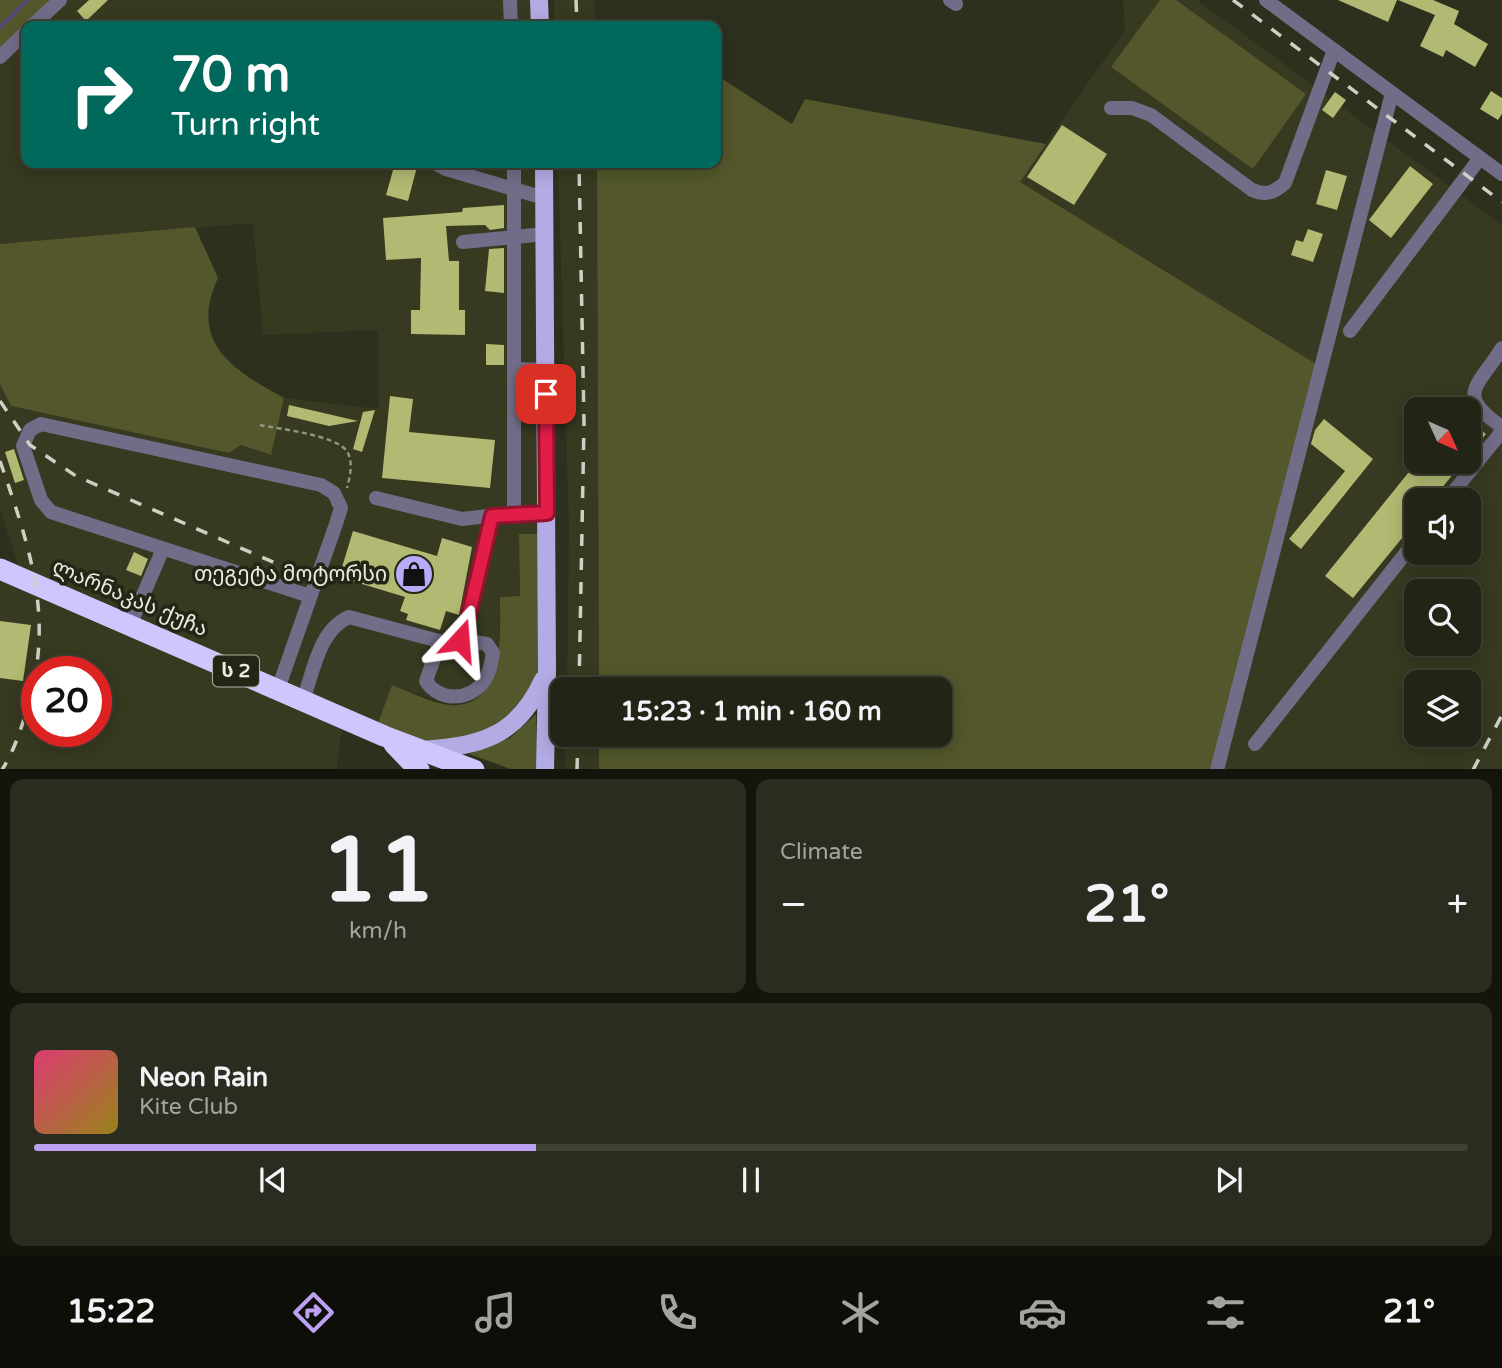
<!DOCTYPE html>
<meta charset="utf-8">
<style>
body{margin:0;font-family:"Varela Round","Noto Sans Georgian",sans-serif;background:#2a2c1f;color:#f1f3f6;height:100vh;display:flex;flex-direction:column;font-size:26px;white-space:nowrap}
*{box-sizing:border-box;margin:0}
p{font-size:23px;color:#a2a4a1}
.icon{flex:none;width:38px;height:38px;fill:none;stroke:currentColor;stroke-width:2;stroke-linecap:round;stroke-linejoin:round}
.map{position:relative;height:769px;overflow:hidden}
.sheet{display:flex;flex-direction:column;gap:10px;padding:10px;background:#13140c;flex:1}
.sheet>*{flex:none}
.guide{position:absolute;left:21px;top:21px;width:700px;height:147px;border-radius:14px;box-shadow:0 4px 18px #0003,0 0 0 2px #3f4135;background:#00695c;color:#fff;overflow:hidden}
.needle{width:46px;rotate:135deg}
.buttons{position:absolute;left:1404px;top:397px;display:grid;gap:14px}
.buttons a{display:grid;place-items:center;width:77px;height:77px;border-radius:14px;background:#222416;box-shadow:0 4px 18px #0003,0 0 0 2px #3f4135;font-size:35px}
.speed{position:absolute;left:21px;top:656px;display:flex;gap:14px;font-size:35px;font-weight:700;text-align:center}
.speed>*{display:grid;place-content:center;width:91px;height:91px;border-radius:50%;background:#222416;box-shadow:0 4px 18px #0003,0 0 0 2px #3f4135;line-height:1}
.speed .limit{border:10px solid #d22;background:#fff;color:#111}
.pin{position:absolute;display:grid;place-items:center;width:60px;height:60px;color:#fff;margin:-30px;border-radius:14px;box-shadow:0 4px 10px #0006}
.me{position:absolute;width:77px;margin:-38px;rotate:19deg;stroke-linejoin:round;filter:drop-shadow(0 0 5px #0008)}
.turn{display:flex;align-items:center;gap:24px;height:147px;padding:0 35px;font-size:32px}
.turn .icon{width:91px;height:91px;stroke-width:2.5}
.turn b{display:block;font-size:49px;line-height:60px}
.big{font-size:52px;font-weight:700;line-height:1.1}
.sheet .widget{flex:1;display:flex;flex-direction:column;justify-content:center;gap:10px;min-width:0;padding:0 24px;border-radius:14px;background:#2a2c1f}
.sheet .dial{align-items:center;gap:0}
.dial b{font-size:91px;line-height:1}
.song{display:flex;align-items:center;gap:21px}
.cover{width:84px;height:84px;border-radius:10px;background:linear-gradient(135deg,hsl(340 70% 55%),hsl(50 70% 35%))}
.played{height:7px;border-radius:4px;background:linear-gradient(90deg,#bca0f2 35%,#3f4135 35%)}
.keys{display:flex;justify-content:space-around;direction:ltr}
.heat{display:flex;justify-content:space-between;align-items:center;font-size:38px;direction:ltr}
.sheet .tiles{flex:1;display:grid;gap:10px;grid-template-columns:1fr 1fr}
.widget:last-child{grid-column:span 2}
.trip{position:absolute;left:550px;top:677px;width:402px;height:70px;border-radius:14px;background:#222416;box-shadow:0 4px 18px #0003,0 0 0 2px #3f4135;font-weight:700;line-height:70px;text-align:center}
.tabs{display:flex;height:112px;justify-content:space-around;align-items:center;background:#0e0e09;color:#a2a4a1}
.tabs .icon{width:49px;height:49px}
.tabs .selected{color:#bca0f2}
.tabs b{font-size:32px;color:#f1f3f6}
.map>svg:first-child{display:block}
.built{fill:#373920;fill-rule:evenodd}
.green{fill:#53572b}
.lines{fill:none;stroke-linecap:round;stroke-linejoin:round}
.stream{stroke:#524680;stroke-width:3.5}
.building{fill:#b2b972}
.path{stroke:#929485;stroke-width:2.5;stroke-dasharray:5 3.5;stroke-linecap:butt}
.minor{stroke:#716d88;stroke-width:14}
.major{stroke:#b3abe3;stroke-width:18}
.highway{stroke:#cec6fc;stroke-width:21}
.rail{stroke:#ced0c3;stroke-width:3.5;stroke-dasharray:12 12;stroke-linecap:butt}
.route-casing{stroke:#92132f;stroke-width:18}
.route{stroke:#e11d48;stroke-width:12}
.labels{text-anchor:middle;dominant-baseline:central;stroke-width:7;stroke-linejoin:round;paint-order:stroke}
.shield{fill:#242615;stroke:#afb1a3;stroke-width:2}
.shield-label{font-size:19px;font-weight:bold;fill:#eaece0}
.poi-label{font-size:21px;fill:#eaece0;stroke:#242615;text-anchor:end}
.street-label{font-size:21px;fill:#eaece0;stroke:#242615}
</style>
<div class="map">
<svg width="1502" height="770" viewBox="0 0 1502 770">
<rect width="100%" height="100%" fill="#2e301e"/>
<!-- built -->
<g class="built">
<polygon points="61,0 539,0 540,26 33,26"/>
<polygon points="554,0 594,0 596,26 554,26"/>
<path d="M1123 0H1197L1502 225V769H1217L1019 182 1125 30ZM1416 410H1468V462H1416ZM1416 500H1468V553H1416ZM1416 592H1468V644H1416ZM1416 682H1468V735H1416Z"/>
<path d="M26 32V163H544L547 534H519L520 596 500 597 499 659 489 686 472 700 449 705 392 685 375 731 343 718 337 769H0V569L22 577 0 509V384L11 406 229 453 241 445 271 455 284 398 379 409 378 330 263 335 253 223 0 244V57ZM37 672H96V732H37Z"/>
<polygon points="558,163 597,163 599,689 567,689 569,529"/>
<polygon points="566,735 599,735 599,769 565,769"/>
</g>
<!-- green -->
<g class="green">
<polygon points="0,0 60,0 0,57"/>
<polygon points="1160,0 1176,0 1306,94 1253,169 1111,67"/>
<polygon points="716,75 792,124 805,99 1046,144 1020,182 1321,367 1217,769 599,769 599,735 940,735 940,690 599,689 597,163 716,163"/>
<path d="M195 227 218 278C188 343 233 370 284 398L271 455 241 445 229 453 11 406 0 384V244Z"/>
<path d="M519 534H547V670L533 703 462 747 375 731 392 685C409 691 431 703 449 705 506 709 500 633 500 597L520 596Z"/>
<polygon points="536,714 537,769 511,769 469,754 510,738"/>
</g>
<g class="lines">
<!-- stream -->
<polyline class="stream" points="0,27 28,0"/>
</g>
<!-- building -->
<g class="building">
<polygon points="89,0 108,0 86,21 77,11"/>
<polygon points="1338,0 1397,0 1388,22"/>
<polygon points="1398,0 1433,0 1459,11 1454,24 1488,44 1475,67 1446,50 1443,57 1420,46 1435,15"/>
<polygon points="1491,91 1502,98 1502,114 1498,120 1480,109"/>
<polygon points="1335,92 1346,100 1333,118 1322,110"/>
<polygon points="1062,125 1107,154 1074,205 1027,177"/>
<polygon points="395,163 418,163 408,201 386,195"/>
<polygon points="1410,166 1433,184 1391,238 1369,220"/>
<polygon points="1326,170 1347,176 1337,210 1316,204"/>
<polygon points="504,205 504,228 490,230 485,225 446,226 449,261 459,261 459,310 465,310 465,335 411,334 411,310 420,310 421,258 386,260 383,218 462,212 463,208"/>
<polygon points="1308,229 1323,234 1313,262 1291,255 1296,240 1303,242"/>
<polygon points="504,248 504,293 485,291 489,249"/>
<polygon points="486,344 504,345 504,365 486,365"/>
<polygon points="390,396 413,399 409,432 495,440 490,488 382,478"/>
<polygon points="289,405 358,421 329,426 287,416"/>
<polygon points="375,410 362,452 353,449 363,412"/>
<polygon points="1324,419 1373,459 1301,549 1289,539 1345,471 1311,444 1315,430"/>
<polygon points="1468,420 1486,434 1468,456"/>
<polygon points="14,449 24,480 15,483 5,452"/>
<polygon points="1417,462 1463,462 1432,500 1416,500 1416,521 1353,598 1325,576"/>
<polygon points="353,531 437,556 442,538 472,547 459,615 446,611 440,630 406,620 408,614 400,611 405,597 339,577"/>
<polygon points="134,552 148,559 141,576 126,570"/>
<polygon points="0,621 31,625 23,681 0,678"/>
</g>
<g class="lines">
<!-- path -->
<path class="path" d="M260 425C280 429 333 435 346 450 354 460 350 477 347 488"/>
<!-- minor -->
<g class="minor">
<polyline points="510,0 511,26"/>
<polyline points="950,0 956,4"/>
<polyline points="1266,0 1502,174"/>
<polyline points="32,26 60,0"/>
<polyline points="0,57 26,32"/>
<path d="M1111 108H1132L1151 115 1252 190C1266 196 1273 193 1285 183L1334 50"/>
<polyline points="435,163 446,169 544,198"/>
<polyline points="514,163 514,513"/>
<polyline points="463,242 545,234"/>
<polyline points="1350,331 1480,158"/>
<path d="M1502 348C1477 388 1455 394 1502 427"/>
<polyline points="515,369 546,370"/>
<polyline points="376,498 462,519 514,513 547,513"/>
<polyline points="1447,500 1502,431"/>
<polyline points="130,625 163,549"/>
<path d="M440 642 426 681C439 702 470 701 484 681 490 673 491 663 493 653L487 644 460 640"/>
<polyline points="278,689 336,524 341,508 334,493 321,485 41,424 30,430 23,446 41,500 51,512 310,596"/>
<path d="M303 700C314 670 319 630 349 617L450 644 464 635 492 516"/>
<polyline points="1255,744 1416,540"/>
<polyline points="1217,770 1392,93"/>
</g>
<!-- major -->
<g class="major">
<polyline points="539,0 540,26"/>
<polyline points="544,163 547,670 545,770"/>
<path d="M422 750C480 746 517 737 543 680"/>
</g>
<!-- highway -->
<g class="highway">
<polyline points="0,569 384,736 474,770"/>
<polyline points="394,744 419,770"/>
</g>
<!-- rail -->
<g class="rail">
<polyline points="576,0 577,26"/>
<polyline points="1233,0 1502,202"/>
<polyline points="0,401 30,445 76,476 314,580"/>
<path d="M0 461C31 551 56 621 25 716 19 735 13 752 2 770"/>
<polyline points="579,690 584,423 579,163"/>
<polyline points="577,770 578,735"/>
<polyline points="1473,770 1502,715"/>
</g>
</g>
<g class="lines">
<defs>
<polyline id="route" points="460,640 464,635 492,516 547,513 546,394"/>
</defs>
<!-- route casing -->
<use href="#route" class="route-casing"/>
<!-- route -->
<use href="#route" class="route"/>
</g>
<!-- icons -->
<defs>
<symbol id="shop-disc" viewBox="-11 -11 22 22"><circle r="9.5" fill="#b8abf7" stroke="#242615"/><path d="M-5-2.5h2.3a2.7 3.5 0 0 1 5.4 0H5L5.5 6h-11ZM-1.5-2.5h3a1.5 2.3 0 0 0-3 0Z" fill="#111"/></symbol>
</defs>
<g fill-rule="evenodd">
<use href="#shop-disc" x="392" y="552" width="44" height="44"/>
</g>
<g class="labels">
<!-- shield labels -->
<rect class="shield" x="213" y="655.5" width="46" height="31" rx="5"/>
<g class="shield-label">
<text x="236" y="671">ს 2</text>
</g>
<!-- poi labels -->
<g class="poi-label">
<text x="387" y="574">თეგეტა მოტორსი</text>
</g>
<!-- street labels -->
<g class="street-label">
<text transform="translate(130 598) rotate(23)">ლარნაკას ქუჩა</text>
</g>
</g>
</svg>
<div class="buttons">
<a><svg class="needle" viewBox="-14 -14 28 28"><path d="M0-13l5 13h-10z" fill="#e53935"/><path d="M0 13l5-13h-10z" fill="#a2a4a1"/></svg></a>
<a><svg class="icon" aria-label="sound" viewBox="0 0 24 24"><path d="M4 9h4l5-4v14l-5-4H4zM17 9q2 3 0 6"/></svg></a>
<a><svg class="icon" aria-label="search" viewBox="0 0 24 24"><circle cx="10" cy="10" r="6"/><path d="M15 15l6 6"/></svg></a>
<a><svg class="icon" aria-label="layers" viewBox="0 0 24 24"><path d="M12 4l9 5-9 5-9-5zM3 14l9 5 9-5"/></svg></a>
</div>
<div class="speed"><div class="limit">20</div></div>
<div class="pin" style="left:546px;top:394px;background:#d93025"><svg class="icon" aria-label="arrive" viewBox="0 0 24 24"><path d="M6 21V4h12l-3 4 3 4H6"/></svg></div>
<svg class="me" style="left:460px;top:640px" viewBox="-20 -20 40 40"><path d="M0-17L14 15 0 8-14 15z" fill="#e11d48" stroke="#fff" stroke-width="4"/></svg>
<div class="trip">15:23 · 1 min · 160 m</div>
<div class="guide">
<div class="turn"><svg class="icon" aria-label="right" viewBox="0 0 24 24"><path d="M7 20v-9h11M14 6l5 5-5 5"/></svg><div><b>70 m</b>Turn right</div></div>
</div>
</div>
<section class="sheet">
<div class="tiles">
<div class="widget dial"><b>11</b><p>km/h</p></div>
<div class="widget"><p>Climate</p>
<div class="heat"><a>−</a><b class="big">21°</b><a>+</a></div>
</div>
<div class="widget">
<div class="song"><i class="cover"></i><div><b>Neon Rain</b><p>Kite Club</p></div></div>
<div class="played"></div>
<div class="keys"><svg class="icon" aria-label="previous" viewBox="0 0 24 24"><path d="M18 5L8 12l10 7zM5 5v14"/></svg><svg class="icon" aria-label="pause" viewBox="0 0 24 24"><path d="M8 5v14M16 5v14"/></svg><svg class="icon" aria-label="next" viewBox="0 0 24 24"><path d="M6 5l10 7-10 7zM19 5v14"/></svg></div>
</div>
</div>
</section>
<nav class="tabs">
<b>15:22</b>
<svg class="icon selected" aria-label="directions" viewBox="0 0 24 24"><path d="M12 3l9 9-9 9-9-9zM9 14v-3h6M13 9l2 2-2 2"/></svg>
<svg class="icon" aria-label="music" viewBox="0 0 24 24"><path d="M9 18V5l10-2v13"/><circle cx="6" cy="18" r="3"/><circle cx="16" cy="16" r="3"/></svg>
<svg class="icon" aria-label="phone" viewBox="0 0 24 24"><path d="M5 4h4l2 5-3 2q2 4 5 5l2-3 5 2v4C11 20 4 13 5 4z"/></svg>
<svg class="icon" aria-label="climate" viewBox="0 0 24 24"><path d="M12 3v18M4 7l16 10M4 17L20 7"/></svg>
<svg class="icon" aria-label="car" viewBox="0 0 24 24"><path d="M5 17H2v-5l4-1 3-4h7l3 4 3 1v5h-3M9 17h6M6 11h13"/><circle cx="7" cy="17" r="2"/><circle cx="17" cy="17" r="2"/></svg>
<svg class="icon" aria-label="filters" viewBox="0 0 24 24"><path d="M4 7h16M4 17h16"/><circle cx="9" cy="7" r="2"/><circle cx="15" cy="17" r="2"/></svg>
<b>21°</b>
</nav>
